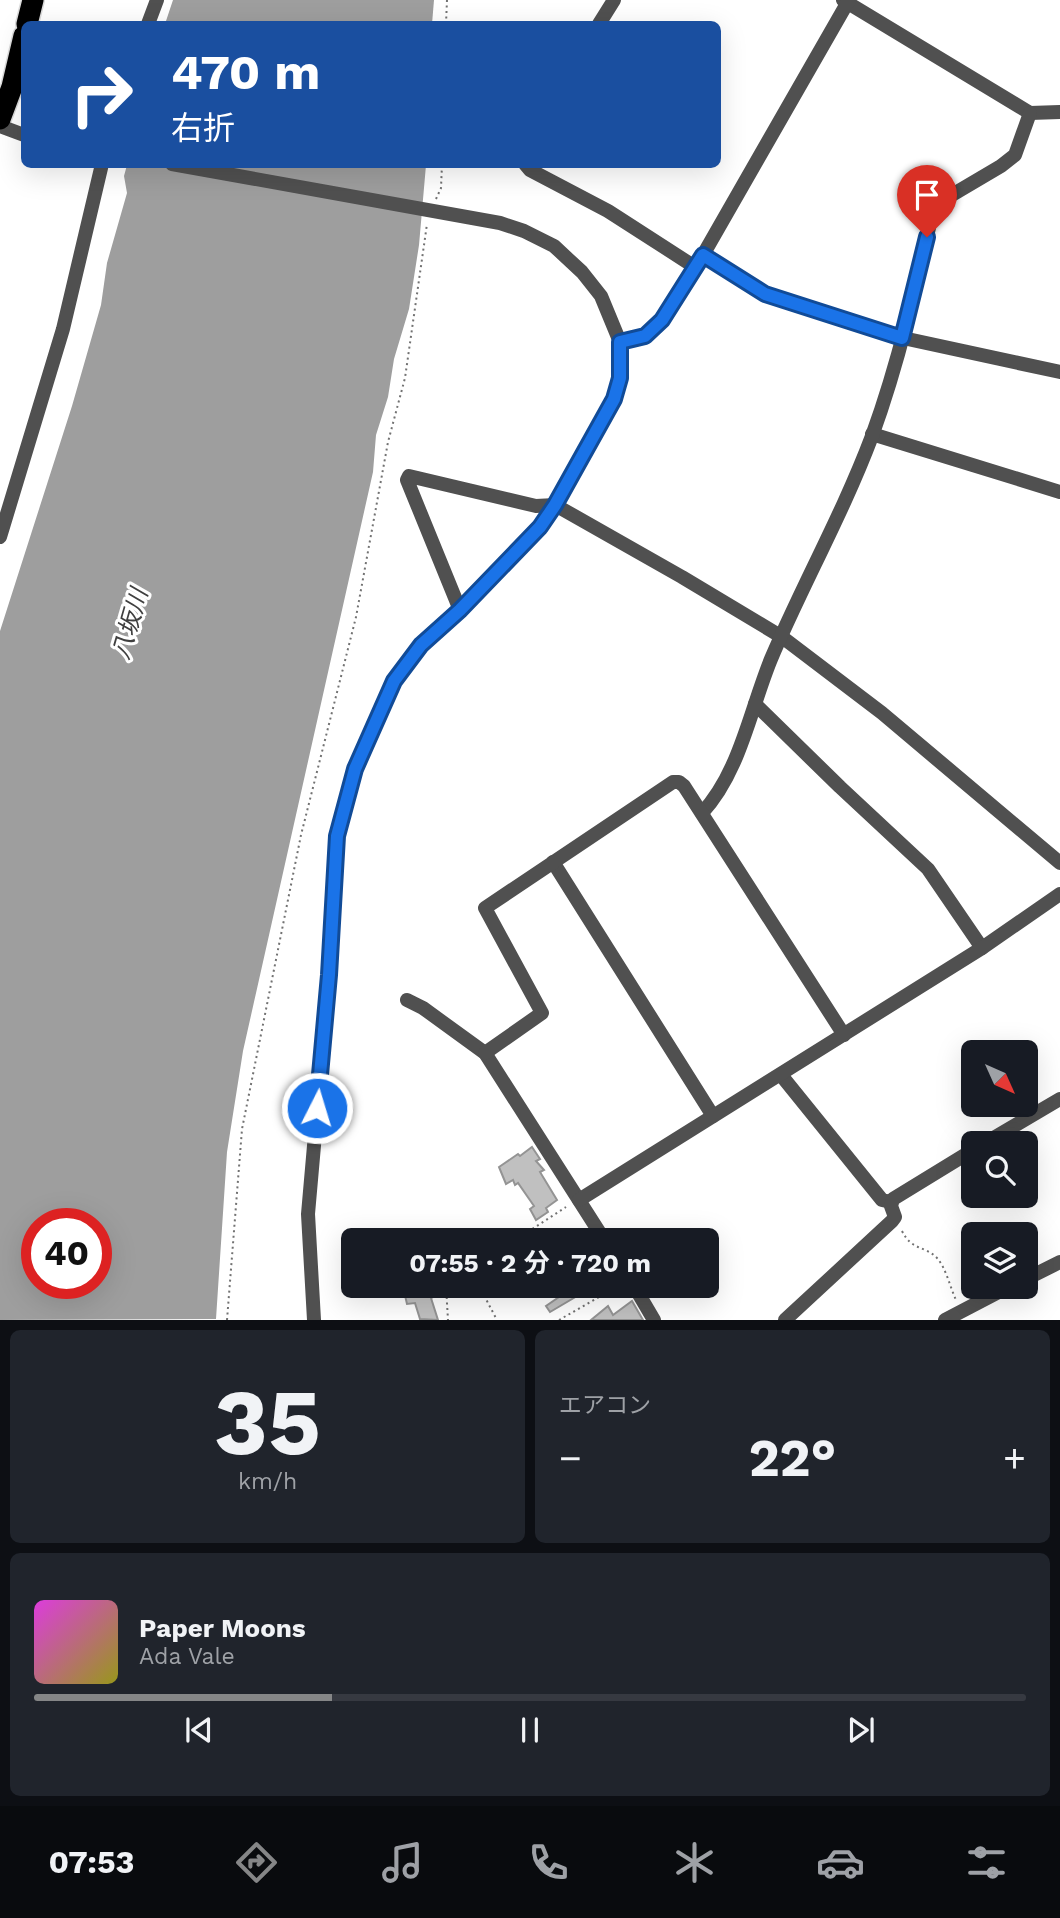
<!DOCTYPE html>
<html lang="ja">
<meta charset="utf-8">
<style>
body{margin:0;font-family:"Work Sans","Noto Sans JP",sans-serif;background:#20242c;color:#f1f3f6;height:100vh;display:flex;flex-direction:column;font-size:26px;white-space:nowrap}
*{box-sizing:border-box;margin:0}
p{font-size:23px;color:#9ea1a6}
.icon{flex:none;width:38px;height:38px;fill:none;stroke:currentColor;stroke-width:2;stroke-linecap:round;stroke-linejoin:round}
.map{position:relative;height:1320px;overflow:hidden}
.side{display:flex;flex-direction:column;gap:10px;padding:10px;background:#0d0f14;flex:1}
.side>*{flex:none}
.guide{position:absolute;left:21px;top:21px;width:700px;height:147px;border-radius:10px;box-shadow:0 7px 28px #0002;background:#1a4fa0;color:#fff;overflow:hidden}
.needle{width:46px;rotate:135deg}
.buttons{position:absolute;left:961px;top:1040px;display:grid;gap:14px}
.buttons a{display:grid;place-items:center;width:77px;height:77px;border-radius:10px;background:#171b24;box-shadow:0 7px 28px #0002;font-size:35px}
.speed{position:absolute;left:21px;top:1208px;display:flex;gap:14px;font-size:35px;font-weight:700;text-align:center}
.speed>*{display:grid;place-content:center;width:91px;height:91px;border-radius:50%;background:#171b24;box-shadow:0 7px 28px #0002;line-height:1}
.speed .limit{border:10px solid #d22;background:#fff;color:#111}
.pin{position:absolute;display:grid;place-items:center;width:60px;height:60px;color:#fff;margin:-72px -30px;border-radius:50% 50% 50% 0;rotate:-45deg;box-shadow:0 0 7px #0007}
.pin .icon{rotate:45deg}
.me{position:absolute;width:77px;margin:-38px;rotate:5deg;stroke-linejoin:round;filter:drop-shadow(0 0 5px #0008)}
.turn{display:flex;align-items:center;gap:24px;height:147px;padding:0 35px;font-size:32px}
.turn .icon{width:91px;height:91px;stroke-width:2.5}
.turn b{display:block;font-size:49px;line-height:60px}
.big{font-size:52px;font-weight:700;line-height:1.1}
.side .tile{flex:1;display:flex;flex-direction:column;justify-content:center;gap:10px;min-width:0;padding:0 24px;border-radius:10px;background:#20242c}
.side .dial{align-items:center;gap:0}
.dial b{font-size:91px;line-height:1}
.song{display:flex;align-items:center;gap:21px}
.cover{width:84px;height:84px;border-radius:10px;background:linear-gradient(135deg,hsl(300 70% 55%),hsl(60 70% 35%))}
.played{height:7px;border-radius:4px;background:linear-gradient(90deg,#858687 30%,#363941 30%)}
.keys{display:flex;justify-content:space-around;direction:ltr}
.heat{display:flex;justify-content:space-between;align-items:center;font-size:38px;direction:ltr}
.side .tiles{flex:1;display:grid;gap:10px;grid-template-columns:1fr 1fr}
.tile:last-child{grid-column:span 2}
.trip{position:absolute;left:341px;top:1228px;width:378px;height:70px;border-radius:10px;background:#171b24;box-shadow:0 7px 28px #0002;font-weight:700;line-height:70px;text-align:center}
.tab-bar{display:flex;height:112px;justify-content:space-around;align-items:center;background:#090b0e;color:#9ea1a6}
.tab-bar .icon{width:49px;height:49px}
.tab-bar .selected{color:#858687}
.tab-bar b{font-size:32px;color:#f1f3f6}
.map>svg:first-child{display:block}
.water{fill:#9e9e9e;fill-rule:evenodd}
.building{fill:#c0c0c0;stroke:#949494;stroke-width:2}
.lines{fill:none;stroke-linecap:round;stroke-linejoin:round}
.highway-casing{stroke:#dbdbdb;stroke-width:24}
.path{stroke:#727272;stroke-width:2;stroke-dasharray:2 3.5;stroke-linecap:butt}
.minor{stroke:#505050;stroke-width:14}
.highway{stroke:#000;stroke-width:21}
.route-casing{stroke:#114b97;stroke-width:18}
.route{stroke:#1a73e8;stroke-width:12}
.labels{text-anchor:middle;dominant-baseline:central;stroke-width:6;stroke-linejoin:round;paint-order:stroke}
.water-label{font-size:24px;font-style:italic;fill:#3f3f3f;stroke:#fff}
</style>
<div class="map">
<svg width="1060" height="1320" viewBox="0 0 1060 1320">
<rect width="100%" height="100%" fill="#fff"/>
<!-- water -->
<g class="water">
<polygon points="173,0 434,0 432,24 165,24"/>
<path d="M127 165H426L419 245 409 309 394 359 388 397 376 435 373 472 243 1051 227 1152 216 1319 0 1320V631L72 406 101 305 107 263 127 193 124 176ZM37 1223H96V1283H37Z"/>
</g>
<!-- building -->
<g class="building">
<polygon points="532,1147 540,1159 536,1161 544,1170 540,1172 557,1200 546,1208 548,1212 536,1220 530,1209 534,1206 518,1183 515,1185 513,1180 506,1184 499,1167 518,1154 520,1156"/>
<polygon points="410,1286 437,1286 439,1294 431,1298 438,1320 420,1319 415,1303 407,1304 404,1291 410,1288"/>
<polygon points="575,1286 594,1286 550,1312 546,1306"/>
<polygon points="632,1301 643,1320 591,1320 608,1306 613,1315"/>
</g>
<g class="lines">
<defs>
<g id="highway">
<polyline points="27,24 33,0"/>
<polyline points="0,119 12,87 24,36"/>
</g>
</defs>
<!-- highway casing -->
<use href="#highway" class="highway-casing"/>
<!-- path -->
<g class="path">
<polyline points="446,24 447,0"/>
<polyline points="436,199 441,188 442,164"/>
<path d="M902 1231C912 1251 924 1245 937 1258 946 1268 950 1287 956 1300"/>
<polyline points="514,1241 566,1207"/>
<polyline points="446,1286 448,1320"/>
<polyline points="479,1286 497,1320"/>
<polyline points="227,1320 242,1129 301,835 356,617 388,442 405,378 427,224"/>
<polyline points="559,1320 618,1286"/>
</g>
<!-- minor -->
<g class="minor">
<polyline points="843,0 1030,113 1060,112"/>
<polyline points="148,24 157,0"/>
<polyline points="599,24 614,0"/>
<polyline points="0,126 24,135"/>
<polyline points="172,164 500,223 524,231 554,246 582,272 601,296 620,342 620,378 614,399 555,505 540,527 460,610 421,645 394,681 355,769 337,836 329,975 308,1214 314,1320"/>
<polyline points="525,164 530,170 608,211 695,267"/>
<polyline points="703,255 731,274 766,294 789,303 903,338 1060,372"/>
<polyline points="620,342 645,336 662,320 703,255 849,0"/>
<polyline points="872,434 1060,492"/>
<polyline points="0,537 63,329 102,164"/>
<polyline points="460,610 407,480 409,476 536,506 555,505 682,577 782,637 882,713 1060,863"/>
<polyline points="755,704 840,787 928,869 982,948"/>
<path d="M702 813C740 772 750 710 771 659 803 584 843 513 872 436 899 362 916 286 933 210L940 202 1001 166 1015 155 1030 113"/>
<polyline points="553,862 713,1116"/>
<polyline points="407,1000 423,1008 485,1053 605,1241"/>
<polyline points="485,1053 542,1013 485,908 673,782 679,782 684,786 844,1035"/>
<polyline points="781,1075 882,1200 891,1202"/>
<polyline points="985,1143 1060,1099"/>
<polyline points="579,1200 982,948 1060,894"/>
<polyline points="1026,1279 1060,1262"/>
<polyline points="634,1286 654,1320"/>
<polyline points="785,1320 892,1221 895,1217 891,1206 893,1199 973,1150"/>
<polyline points="945,1320 1010,1286"/>
</g>
<!-- highway -->
<use href="#highway" class="highway"/>
</g>
<g class="lines">
<defs>
<polyline id="route" points="317,1108 329,975 337,836 355,769 394,681 421,645 460,610 540,527 555,505 614,399 620,378 620,342 645,336 662,320 703,255 765,294 902,338 927,237"/>
</defs>
<!-- route casing -->
<use href="#route" class="route-casing"/>
<!-- route -->
<use href="#route" class="route"/>
</g>
<g class="labels">
<!-- water labels -->
<g class="water-label">
<text transform="translate(130 624) rotate(-74)">八坂川</text>
</g>
</g>
</svg>
<div class="buttons">
<a><svg class="needle" viewBox="-14 -14 28 28"><path d="M0-13l5 13h-10z" fill="#e53935"/><path d="M0 13l5-13h-10z" fill="#9ea1a6"/></svg></a>
<a><svg class="icon" aria-label="search" viewBox="0 0 24 24"><circle cx="10" cy="10" r="6"/><path d="M15 15l6 6"/></svg></a>
<a><svg class="icon" aria-label="layers" viewBox="0 0 24 24"><path d="M12 4l9 5-9 5-9-5zM3 14l9 5 9-5"/></svg></a>
</div>
<div class="speed"><div class="limit">40</div></div>
<div class="pin" style="left:927px;top:237px;background:#d93025"><svg class="icon" aria-label="arrive" viewBox="0 0 24 24"><path d="M6 21V4h12l-3 4 3 4H6"/></svg></div>
<svg class="me" style="left:317px;top:1108px" viewBox="-20 -20 40 40"><circle r="17" fill="#1a73e8" stroke="#fff" stroke-width="3"/><path d="M0-11L8 9 0 5-8 9z" fill="#fff"/></svg>
<div class="trip">07:55 · 2 分 · 720 m</div>
<div class="guide">
<div class="turn"><svg class="icon" aria-label="right" viewBox="0 0 24 24"><path d="M7 20v-9h11M14 6l5 5-5 5"/></svg><div><b>470 m</b>右折</div></div>
</div>
</div>
<section class="side">
<div class="tiles">
<div class="tile dial"><b>35</b><p>km/h</p></div>
<div class="tile"><p>エアコン</p>
<div class="heat"><a>−</a><b class="big">22°</b><a>+</a></div>
</div>
<div class="tile">
<div class="song"><i class="cover"></i><div><b>Paper Moons</b><p>Ada Vale</p></div></div>
<div class="played"></div>
<div class="keys"><svg class="icon" aria-label="previous" viewBox="0 0 24 24"><path d="M18 5L8 12l10 7zM5 5v14"/></svg><svg class="icon" aria-label="pause" viewBox="0 0 24 24"><path d="M8 5v14M16 5v14"/></svg><svg class="icon" aria-label="next" viewBox="0 0 24 24"><path d="M6 5l10 7-10 7zM19 5v14"/></svg></div>
</div>
</div>
</section>
<nav class="tab-bar">
<b>07:53</b>
<svg class="icon selected" aria-label="directions" viewBox="0 0 24 24"><path d="M12 3l9 9-9 9-9-9zM9 14v-3h6M13 9l2 2-2 2"/></svg>
<svg class="icon" aria-label="music" viewBox="0 0 24 24"><path d="M9 18V5l10-2v13"/><circle cx="6" cy="18" r="3"/><circle cx="16" cy="16" r="3"/></svg>
<svg class="icon" aria-label="phone" viewBox="0 0 24 24"><path d="M5 4h4l2 5-3 2q2 4 5 5l2-3 5 2v4C11 20 4 13 5 4z"/></svg>
<svg class="icon" aria-label="climate" viewBox="0 0 24 24"><path d="M12 3v18M4 7l16 10M4 17L20 7"/></svg>
<svg class="icon" aria-label="car" viewBox="0 0 24 24"><path d="M5 17H2v-5l4-1 3-4h7l3 4 3 1v5h-3M9 17h6M6 11h13"/><circle cx="7" cy="17" r="2"/><circle cx="17" cy="17" r="2"/></svg>
<svg class="icon" aria-label="filters" viewBox="0 0 24 24"><path d="M4 7h16M4 17h16"/><circle cx="9" cy="7" r="2"/><circle cx="15" cy="17" r="2"/></svg>
</nav>
